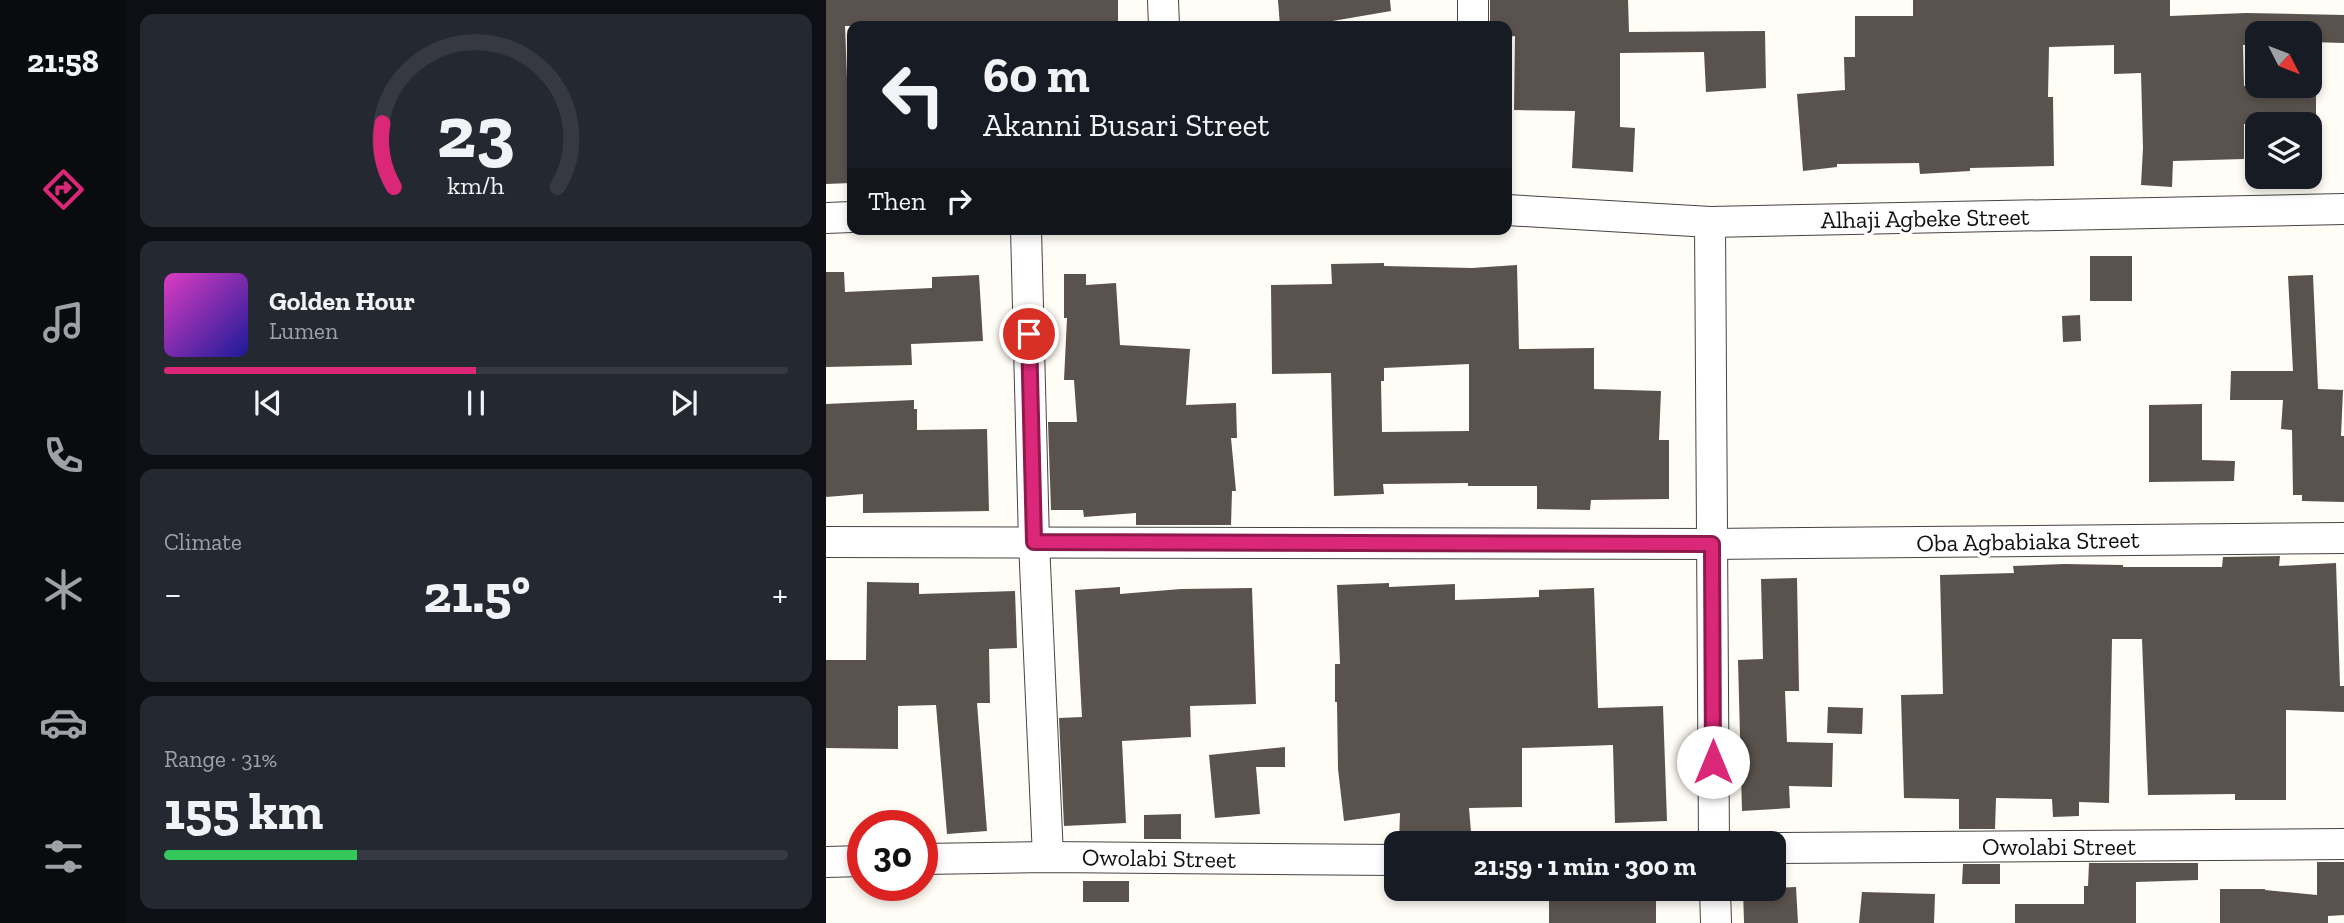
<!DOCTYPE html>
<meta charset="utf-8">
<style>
body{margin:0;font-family:"Zilla Slab",serif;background:#242831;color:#f1f3f6;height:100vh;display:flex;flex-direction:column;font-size:26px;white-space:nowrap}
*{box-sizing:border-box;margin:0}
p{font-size:23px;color:#9ea1a6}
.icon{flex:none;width:38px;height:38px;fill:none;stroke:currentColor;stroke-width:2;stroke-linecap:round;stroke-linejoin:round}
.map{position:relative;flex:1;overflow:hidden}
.panel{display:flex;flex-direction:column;gap:14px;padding:14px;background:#0d0f14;width:700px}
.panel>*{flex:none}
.guide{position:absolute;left:21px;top:21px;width:665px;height:214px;border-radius:14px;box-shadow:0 4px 10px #0003;background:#171b24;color:#f1f3f6;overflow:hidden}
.needle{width:46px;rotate:132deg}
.fabs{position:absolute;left:1419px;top:21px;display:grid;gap:14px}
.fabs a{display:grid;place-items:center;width:77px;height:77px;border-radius:14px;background:#171b24;box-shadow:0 4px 10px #0003;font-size:35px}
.speed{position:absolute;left:21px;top:810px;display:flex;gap:14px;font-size:35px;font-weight:700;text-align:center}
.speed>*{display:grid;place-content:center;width:91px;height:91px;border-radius:50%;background:#171b24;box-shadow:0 4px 10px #0003;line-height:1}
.speed .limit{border:10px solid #d22;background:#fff;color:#111}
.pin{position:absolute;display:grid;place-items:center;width:60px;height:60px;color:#fff;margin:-30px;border:4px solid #fff;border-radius:50%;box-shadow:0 2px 7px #0007}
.me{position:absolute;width:77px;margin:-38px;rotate:0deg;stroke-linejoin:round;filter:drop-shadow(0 0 5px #0008)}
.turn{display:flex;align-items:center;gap:24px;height:147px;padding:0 21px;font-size:32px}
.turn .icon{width:91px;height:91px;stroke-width:2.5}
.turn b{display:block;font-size:49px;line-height:60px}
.then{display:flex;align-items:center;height:66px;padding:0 21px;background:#0003;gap:14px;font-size:26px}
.big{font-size:52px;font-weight:700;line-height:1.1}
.panel .card{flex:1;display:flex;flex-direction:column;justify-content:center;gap:10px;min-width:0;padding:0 24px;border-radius:14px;background:#242831}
.panel .dial{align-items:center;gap:0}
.dial svg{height:182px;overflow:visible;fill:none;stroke:#363941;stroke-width:7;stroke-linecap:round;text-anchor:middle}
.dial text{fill:#f1f3f6;stroke:none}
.song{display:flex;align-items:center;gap:21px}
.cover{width:84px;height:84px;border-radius:10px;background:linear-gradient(135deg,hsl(310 70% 55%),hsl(240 70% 35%))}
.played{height:7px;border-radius:4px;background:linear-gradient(90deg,#db2777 50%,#363941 50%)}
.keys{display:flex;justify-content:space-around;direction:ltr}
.heat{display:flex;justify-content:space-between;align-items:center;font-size:38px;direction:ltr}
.charge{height:10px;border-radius:5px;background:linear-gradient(90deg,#34c759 31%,#363941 0)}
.trip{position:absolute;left:558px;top:831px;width:402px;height:70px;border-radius:14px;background:#171b24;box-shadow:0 4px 10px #0003;font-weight:700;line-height:70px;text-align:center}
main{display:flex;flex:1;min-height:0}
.dock{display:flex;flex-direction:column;width:126px;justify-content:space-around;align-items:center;background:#090b0e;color:#9ea1a6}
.dock .icon{width:49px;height:49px}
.dock .on{color:#db2777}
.dock b{font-size:32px;color:#f1f3f6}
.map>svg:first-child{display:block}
.building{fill:#5a524d;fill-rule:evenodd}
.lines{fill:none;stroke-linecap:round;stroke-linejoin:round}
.minor-casing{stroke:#444;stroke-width:32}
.minor{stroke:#fff;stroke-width:30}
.route-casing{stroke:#8e194d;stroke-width:18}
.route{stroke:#db2777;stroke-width:12}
.labels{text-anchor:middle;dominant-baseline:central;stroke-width:7;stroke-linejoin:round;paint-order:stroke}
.street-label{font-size:24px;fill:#111;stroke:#fff}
</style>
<main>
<nav class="dock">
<b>21:58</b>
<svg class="icon on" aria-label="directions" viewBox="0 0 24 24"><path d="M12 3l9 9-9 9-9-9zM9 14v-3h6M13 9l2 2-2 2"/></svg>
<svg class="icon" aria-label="music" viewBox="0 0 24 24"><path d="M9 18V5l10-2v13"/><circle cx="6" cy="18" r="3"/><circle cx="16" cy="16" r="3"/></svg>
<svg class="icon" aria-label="phone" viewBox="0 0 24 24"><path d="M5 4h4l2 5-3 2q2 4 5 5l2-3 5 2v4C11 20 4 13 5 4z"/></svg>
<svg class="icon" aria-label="climate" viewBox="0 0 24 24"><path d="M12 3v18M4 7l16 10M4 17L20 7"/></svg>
<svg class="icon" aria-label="car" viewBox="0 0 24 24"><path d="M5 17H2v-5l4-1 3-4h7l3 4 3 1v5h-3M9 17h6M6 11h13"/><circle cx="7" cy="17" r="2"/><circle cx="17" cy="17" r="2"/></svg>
<svg class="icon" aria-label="filters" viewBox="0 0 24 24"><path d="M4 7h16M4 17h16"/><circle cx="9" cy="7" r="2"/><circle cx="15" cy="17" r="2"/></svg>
</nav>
<section class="panel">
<div class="card dial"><svg viewBox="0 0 100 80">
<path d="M14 69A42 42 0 1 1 86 69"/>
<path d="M14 69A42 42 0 0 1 9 41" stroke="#db2777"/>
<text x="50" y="56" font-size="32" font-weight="700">23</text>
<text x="50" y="72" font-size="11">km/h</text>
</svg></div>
<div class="card">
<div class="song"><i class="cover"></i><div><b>Golden Hour</b><p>Lumen</p></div></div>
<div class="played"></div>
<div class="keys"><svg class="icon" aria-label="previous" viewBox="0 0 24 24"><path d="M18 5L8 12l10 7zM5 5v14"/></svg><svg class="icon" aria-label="pause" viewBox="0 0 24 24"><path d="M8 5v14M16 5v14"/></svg><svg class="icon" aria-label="next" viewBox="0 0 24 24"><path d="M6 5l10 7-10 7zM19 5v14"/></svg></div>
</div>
<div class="card"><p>Climate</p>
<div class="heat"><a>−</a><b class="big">21.5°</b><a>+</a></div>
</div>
<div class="card"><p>Range · 31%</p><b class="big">155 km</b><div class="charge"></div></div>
</section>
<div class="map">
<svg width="1518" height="923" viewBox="0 0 1518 923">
<rect width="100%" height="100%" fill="#fffdf5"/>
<!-- building -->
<g class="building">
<polygon points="0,0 292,0 292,26 19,26 25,183 0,184"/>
<polygon points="452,0 564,0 565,11 489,24 454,26"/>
<polygon points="664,0 802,0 803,32 939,31 940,88 880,92 878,52 794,53 794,127 809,128 807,172 746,168 749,111 688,110 689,36 681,37 681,26 664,26"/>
<polygon points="1087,0 1344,0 1344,16 1420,13 1518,15 1518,43 1484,42 1484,33 1432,33 1432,45 1417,45 1418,86 1490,86 1490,124 1418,124 1418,159 1347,161 1346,187 1315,185 1317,148 1315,73 1288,74 1288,45 1223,47 1222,97 1227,97 1228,166 1144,168 1144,171 1094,174 1093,163 1011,164 1011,167 977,171 971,94 1019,90 1018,57 1029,57 1029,16 1087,16"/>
<rect x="1264" y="256" width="42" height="45"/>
<path d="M558 263V266L646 268 691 265 693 349 768 348V389L835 391 833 440H843V499L765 500 764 510 711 509V486H642V483L557 484 558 494 508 496 505 373 446 374 445 285 506 284 505 264ZM643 364V431L556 432 555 381H558V368Z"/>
<polygon points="0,272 18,272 19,292 106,288 106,277 153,275 157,341 85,344 86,365 0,367"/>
<polygon points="238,274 260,274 260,285 290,283 294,345 364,349 360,405 410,403 411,438 405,438 410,491 406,491 405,525 310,525 310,513 258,517 257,510 225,510 222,422 251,422 248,380 238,380 241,318 238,318"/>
<polygon points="1487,275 1492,389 1517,390 1515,436 1518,436 1518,502 1476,501 1476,495 1467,495 1466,430 1455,429 1457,400 1404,400 1405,371 1467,371 1462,276"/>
<polygon points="1254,315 1255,341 1237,342 1236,316"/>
<polygon points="88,400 88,409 91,409 91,430 161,429 163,511 37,513 37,494 0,497 0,404"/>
<polygon points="1376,404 1376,460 1409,461 1408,481 1323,482 1323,405"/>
<polygon points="1454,556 1453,566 1510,563 1514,686 1518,686 1518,712 1460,710 1460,800 1409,800 1409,794 1322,795 1316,639 1286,639 1283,803 1253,802 1253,816 1227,817 1226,799 1170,798 1169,829 1133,829 1133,799 1078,798 1075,695 1117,694 1114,575 1188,573 1187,566 1238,564 1297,565 1297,567 1396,567 1397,557"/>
<polygon points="971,578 973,691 959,691 961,742 1007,743 1006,787 963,786 964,808 916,811 912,660 937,659 935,579"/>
<polygon points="41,582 93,583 93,594 189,591 191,648 163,649 164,703 151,703 161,831 121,834 110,705 72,706 72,749 0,748 0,660 40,660"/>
<polygon points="563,583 563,587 629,584 629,600 713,597 713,590 768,588 772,708 837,706 841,821 789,823 787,745 696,748 696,807 643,808 646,844 573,843 574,813 518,821 512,769 511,702 509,702 509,664 514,664 511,585"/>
<polygon points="294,587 294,594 355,589 426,588 430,704 364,706 365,737 296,741 300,823 238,826 233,718 256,717 249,590"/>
<polygon points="1002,707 1037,708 1036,734 1001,733"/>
<polygon points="459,747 459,767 430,767 434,814 389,818 383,755"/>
<polygon points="355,814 355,839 318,839 318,815"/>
<polygon points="1491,862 1518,862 1518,915 1502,916 1502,923 1394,923 1394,889 1439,889 1439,890 1491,895"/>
<polygon points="1263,863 1372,863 1372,880 1310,882 1310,923 1189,923 1189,904 1258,904 1258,886 1262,886"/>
<polygon points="1137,864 1174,864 1174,884 1136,884"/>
<rect x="257" y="881" width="46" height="21"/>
<polygon points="970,887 972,923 918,923 917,889"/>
<polygon points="775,889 830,889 830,923 723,923 723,893 775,893"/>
<polygon points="1036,892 1109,894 1108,923 1033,923"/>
</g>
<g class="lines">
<defs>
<g id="minor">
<polyline points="337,0 338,26"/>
<polyline points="647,26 647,0"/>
<polyline points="681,210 884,222 1518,209"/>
<polyline points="0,218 26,217"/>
<polyline points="884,222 888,844"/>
<polyline points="200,229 208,542 222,857"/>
<polyline points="0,542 885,544 1518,538"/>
<polyline points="948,848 1518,844"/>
<polyline points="96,859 222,857 570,860"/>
<polyline points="0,862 37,861"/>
<polyline points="889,889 890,923"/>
</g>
</defs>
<!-- minor casing -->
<use href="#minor" class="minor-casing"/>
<!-- minor -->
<use href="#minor" class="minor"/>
</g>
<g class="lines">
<defs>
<polyline id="route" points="203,334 208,542 886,544 887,762"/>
</defs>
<!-- route casing -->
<use href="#route" class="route-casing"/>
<!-- route -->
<use href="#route" class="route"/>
</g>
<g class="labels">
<!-- street labels -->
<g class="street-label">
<text transform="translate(1099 218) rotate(-1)">Alhaji Agbeke Street</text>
<text transform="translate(1202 541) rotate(-1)">Oba Agbabiaka Street</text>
<text x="1233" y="846">Owolabi Street</text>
<text transform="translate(333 858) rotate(1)">Owolabi Street</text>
</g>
</g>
</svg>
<div class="fabs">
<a><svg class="needle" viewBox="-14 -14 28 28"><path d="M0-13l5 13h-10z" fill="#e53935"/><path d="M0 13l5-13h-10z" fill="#9ea1a6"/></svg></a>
<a><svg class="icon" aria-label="layers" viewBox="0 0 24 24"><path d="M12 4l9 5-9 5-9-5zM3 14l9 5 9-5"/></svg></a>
</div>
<div class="speed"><div class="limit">30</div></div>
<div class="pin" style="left:203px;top:334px;background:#d93025"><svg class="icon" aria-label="arrive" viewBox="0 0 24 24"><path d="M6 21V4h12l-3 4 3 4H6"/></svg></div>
<svg class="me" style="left:887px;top:762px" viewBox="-20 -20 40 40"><circle r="19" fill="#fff"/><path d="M0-13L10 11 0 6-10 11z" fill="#db2777"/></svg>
<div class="trip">21:59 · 1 min · 300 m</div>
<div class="guide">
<div class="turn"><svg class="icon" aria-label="left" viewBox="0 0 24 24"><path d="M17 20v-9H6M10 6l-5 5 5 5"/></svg><div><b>60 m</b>Akanni Busari Street</div></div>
<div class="then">Then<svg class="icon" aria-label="right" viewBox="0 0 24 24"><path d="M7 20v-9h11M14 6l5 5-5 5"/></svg></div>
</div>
</div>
</main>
